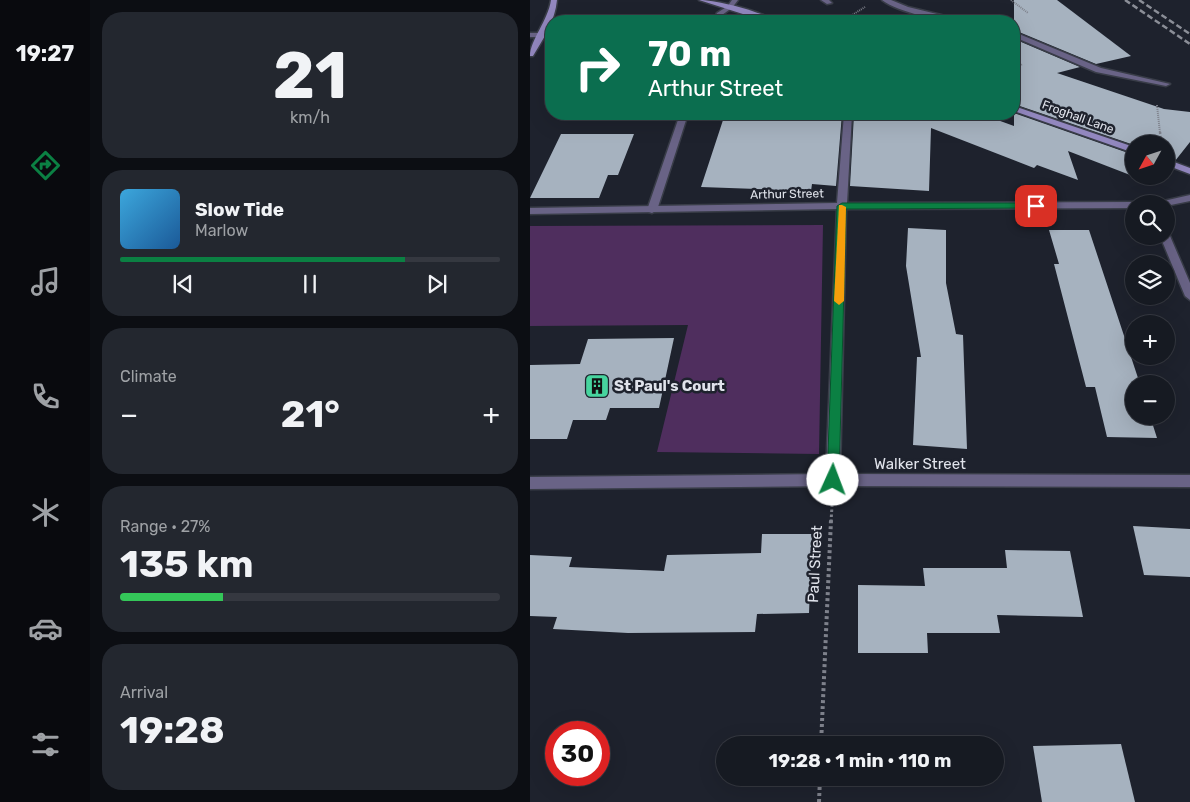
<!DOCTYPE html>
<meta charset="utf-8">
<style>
body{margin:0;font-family:Rubik,sans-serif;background:#23272f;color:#f1f3f6;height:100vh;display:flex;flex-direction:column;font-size:19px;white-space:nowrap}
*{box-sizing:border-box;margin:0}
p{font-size:16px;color:#9ea1a5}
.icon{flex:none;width:28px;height:28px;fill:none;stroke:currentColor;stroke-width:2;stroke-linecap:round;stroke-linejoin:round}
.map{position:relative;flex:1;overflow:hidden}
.sheet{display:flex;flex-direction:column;gap:12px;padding:12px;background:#0c0e13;width:440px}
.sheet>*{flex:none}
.hud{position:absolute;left:15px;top:15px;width:475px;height:105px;border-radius:20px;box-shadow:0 5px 20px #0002,0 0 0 1px #353840;background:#0b6e4f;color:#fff;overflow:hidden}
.needle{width:32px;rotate:230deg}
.fabs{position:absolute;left:595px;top:135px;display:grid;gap:10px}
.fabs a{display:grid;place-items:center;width:50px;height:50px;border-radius:50%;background:#161a22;box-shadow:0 5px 20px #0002,0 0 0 1px #353840;font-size:25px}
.speed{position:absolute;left:15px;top:721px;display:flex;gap:10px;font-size:25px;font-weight:700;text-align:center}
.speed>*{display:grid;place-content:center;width:65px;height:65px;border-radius:50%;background:#161a22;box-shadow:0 5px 20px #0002,0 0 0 1px #353840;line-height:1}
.speed .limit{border:8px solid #d22;background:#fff;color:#111}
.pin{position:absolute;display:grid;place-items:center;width:42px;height:42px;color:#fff;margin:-21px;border-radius:10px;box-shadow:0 2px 8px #0006}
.me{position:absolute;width:55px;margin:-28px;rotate:2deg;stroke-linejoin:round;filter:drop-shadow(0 0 4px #0008)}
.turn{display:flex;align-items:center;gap:18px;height:105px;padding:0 20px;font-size:22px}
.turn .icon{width:65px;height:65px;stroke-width:2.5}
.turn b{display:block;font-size:35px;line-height:42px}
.big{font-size:38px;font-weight:700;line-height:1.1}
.sheet .card{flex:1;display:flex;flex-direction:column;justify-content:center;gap:8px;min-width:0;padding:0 18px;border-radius:20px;background:#23272f}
.sheet .dial{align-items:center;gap:0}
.dial b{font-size:65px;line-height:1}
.song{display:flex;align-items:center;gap:15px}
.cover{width:60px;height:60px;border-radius:8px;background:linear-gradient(135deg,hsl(200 70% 55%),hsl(210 70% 35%))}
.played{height:5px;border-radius:2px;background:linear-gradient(90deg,#0b8043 75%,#353840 75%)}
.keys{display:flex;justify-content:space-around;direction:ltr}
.heat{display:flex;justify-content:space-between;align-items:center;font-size:28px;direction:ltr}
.charge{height:8px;border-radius:4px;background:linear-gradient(90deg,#34c759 27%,#353840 0)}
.trip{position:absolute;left:186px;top:736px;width:288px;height:50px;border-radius:25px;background:#161a22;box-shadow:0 5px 20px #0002,0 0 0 1px #353840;font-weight:700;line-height:50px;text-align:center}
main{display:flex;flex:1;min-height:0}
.dock{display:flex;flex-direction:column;width:90px;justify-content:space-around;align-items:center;background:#090a0e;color:#9ea1a5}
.dock .icon{width:35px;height:35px}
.dock .selected{color:#0b8043}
.dock b{font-size:22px;color:#f1f3f6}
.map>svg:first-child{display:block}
.green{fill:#4f2e5e}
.building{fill:#a6b2bf}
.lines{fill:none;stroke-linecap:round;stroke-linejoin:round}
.lane-casing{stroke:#393d48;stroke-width:3}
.street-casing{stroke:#393d48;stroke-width:3}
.secondary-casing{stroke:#393d48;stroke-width:3}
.path-far3{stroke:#7e818b;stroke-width:2;stroke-dasharray:1 1;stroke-linecap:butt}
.path-far2{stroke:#7e818b;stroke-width:2.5;stroke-dasharray:2 2;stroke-linecap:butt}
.path-far1{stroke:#7e818b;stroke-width:3;stroke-dasharray:2.5 2.5;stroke-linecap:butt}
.path{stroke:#7e818b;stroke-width:4;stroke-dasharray:3 3;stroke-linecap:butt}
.lane{fill:#696386;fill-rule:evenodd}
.street{fill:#696386;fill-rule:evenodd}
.secondary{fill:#9287bf;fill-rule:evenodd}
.rail{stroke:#8b8e97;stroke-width:2.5;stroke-dasharray:6 3;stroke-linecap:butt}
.route{fill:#0b8043;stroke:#07532c}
.slow{fill:#f59e0b}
.labels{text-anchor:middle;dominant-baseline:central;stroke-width:5;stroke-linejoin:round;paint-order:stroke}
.far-street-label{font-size:12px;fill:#e0e3eb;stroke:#1e222d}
.poi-label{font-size:15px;font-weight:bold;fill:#e0e3eb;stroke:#1e222d;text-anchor:start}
.street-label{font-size:15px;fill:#e0e3eb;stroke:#1e222d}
</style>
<main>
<nav class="dock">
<b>19:27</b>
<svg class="icon selected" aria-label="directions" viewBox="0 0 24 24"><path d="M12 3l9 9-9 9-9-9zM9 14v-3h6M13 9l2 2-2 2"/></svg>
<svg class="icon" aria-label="music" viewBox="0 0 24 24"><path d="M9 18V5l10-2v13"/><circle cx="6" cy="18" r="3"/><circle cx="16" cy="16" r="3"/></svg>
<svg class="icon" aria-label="phone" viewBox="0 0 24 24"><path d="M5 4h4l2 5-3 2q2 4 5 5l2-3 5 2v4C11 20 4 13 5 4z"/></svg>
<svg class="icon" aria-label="climate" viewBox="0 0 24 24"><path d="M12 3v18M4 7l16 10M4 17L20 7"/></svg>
<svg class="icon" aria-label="car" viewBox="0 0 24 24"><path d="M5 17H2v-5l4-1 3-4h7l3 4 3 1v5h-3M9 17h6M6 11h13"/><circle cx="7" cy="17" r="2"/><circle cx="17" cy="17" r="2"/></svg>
<svg class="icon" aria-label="filters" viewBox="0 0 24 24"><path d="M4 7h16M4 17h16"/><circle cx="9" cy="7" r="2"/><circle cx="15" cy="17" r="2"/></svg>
</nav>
<section class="sheet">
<div class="card dial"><b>21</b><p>km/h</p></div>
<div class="card">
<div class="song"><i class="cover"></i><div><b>Slow Tide</b><p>Marlow</p></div></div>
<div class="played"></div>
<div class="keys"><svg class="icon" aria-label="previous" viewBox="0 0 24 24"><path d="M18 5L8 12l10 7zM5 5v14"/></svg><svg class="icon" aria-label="pause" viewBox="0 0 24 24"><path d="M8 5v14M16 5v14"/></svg><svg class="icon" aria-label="next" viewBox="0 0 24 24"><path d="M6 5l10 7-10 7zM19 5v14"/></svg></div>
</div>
<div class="card"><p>Climate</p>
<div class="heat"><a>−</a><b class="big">21°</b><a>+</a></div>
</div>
<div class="card"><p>Range · 27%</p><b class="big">135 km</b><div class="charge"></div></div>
<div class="card"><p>Arrival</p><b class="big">19:28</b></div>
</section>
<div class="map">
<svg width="660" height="802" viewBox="0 0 660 802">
<rect width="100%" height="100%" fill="#1e222d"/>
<!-- green -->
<polygon class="green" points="293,225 289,454 127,452 158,325 0,326 0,226"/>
<!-- building -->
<g class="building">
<polygon points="484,0 527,0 601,56 566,64 484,30"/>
<polygon points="484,39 550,67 527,73 634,109 660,112 660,142 645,161 636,157 636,144 604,145 484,104"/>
<polygon points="484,113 604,155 604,176 633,176 626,185 538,151 548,180 507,165 504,168 401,128 399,191 320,186 324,114 451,114 484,126"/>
<polygon points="195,114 312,114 306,186 282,184 281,191 171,187"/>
<polygon points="31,134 104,134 88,175 78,175 69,198 0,198"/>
<polygon points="378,228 416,230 416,283 426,334 433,335 437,449 383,445 387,357 391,357 376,266"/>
<polygon points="519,230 559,230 610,384 604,384 604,416 620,416 627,438 577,437 565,387 556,387 524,264 529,264"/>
<polygon points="144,338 129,408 80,408 76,420 43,420 37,439 0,439 0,365 50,364 58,339"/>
<polygon points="603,526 660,529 660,577 614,575"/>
<polygon points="232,534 282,534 279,613 227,614 225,632 98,633 23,629 27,617 0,616 0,555 42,557 39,567 134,571 137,555 231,553"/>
<polygon points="475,550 540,551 553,617 467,615 470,633 397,633 398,653 328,653 328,585 395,586 393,568 477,568"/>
<polygon points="591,744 605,802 512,802 503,746"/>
</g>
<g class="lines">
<defs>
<g id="lane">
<polygon points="291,0 299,0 302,3 297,4"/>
<polygon points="198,6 203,7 192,15 189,21 183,21 187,13"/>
<polygon points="0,33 12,33 16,35 12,37 0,37"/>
<polygon points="150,114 158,114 127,210 122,213 119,212 117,210"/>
</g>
<g id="street">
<polygon points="202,0 208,0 202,8 198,8 197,7"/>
<path d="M352 0H361L378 7 436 21C414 22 369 13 352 0Z"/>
<polygon points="484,32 571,68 640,84 636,86 566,72 484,37"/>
<polygon points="314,114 322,114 317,203 604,202 608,204 604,204 604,208 316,209 310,474 660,475 660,487 303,486 0,489 0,477 296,474 307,209 0,214 0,208 307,203"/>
<polygon points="660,195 660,201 636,206 636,204 627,204 629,202"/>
<polygon points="636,233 640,236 660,283 660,300 655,296 630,236 636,236"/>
</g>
<g id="secondary">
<path d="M21 0H27C25 21 14 38 3 56H0C0 40 18 21 21 0Z"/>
<path d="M169 0C187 0 230 11 245 21H235Z"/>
<polygon points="484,106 604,147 604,153 484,111"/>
<polygon points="636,159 660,168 660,174 636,165"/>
</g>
</defs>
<!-- lane casing -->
<use href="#lane" class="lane-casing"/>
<!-- street casing -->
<use href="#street" class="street-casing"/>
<!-- secondary casing -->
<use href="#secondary" class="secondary-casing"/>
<!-- path-far3 -->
<g class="path-far3">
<polyline points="481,0 498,13"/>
<polyline points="319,17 335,7"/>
<polyline points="484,72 492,64"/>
<polyline points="627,105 630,133"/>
</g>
<!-- path-far2 -->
<polyline class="path-far2" points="630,132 631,141"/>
<!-- path-far1 -->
<polyline class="path-far1" points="301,522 302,506"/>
<!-- path -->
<g class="path">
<polyline points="291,745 301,520"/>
<polyline points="289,802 290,778"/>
</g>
<!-- lane -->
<use href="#lane" class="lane"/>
<!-- street -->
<use href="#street" class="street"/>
<!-- secondary -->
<use href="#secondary" class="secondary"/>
<!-- rail -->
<g class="rail">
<polyline points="595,0 660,44"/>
<polyline points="609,0 660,34"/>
</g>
</g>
<!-- route -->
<polygon class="route" points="312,203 506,203 511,206 506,208 316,209 309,480 308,484 303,486 299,484 297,480 307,206"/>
<!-- slow -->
<polygon class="slow" points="309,205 312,205 316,207 314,301 309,305 304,301"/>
<!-- icons -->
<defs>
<symbol id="building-square" viewBox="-11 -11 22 22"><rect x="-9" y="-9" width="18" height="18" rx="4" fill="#47d49e" stroke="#1e222d"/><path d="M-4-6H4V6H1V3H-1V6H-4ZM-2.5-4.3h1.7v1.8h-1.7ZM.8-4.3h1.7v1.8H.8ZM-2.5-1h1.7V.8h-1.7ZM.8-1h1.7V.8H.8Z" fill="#111"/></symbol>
</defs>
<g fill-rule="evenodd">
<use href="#building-square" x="53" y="372" width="28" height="28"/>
</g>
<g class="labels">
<!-- far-street labels -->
<g class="far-street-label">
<text transform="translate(548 117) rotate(20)">Froghall Lane</text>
<text transform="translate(257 194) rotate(-1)">Arthur Street</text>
</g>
<!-- poi labels -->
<g class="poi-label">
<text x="84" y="386">St Paul's Court</text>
</g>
<!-- street labels -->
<g class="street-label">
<text x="390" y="464">Walker Street</text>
<text transform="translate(285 564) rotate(-87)">Paul Street</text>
</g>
</g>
</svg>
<div class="fabs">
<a><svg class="needle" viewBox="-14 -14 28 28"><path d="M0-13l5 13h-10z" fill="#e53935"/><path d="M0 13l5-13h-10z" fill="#9ea1a5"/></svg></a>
<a><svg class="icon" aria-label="search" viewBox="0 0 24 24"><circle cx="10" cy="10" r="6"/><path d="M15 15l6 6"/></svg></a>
<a><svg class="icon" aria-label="layers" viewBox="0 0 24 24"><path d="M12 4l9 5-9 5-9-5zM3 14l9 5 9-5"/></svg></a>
<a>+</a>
<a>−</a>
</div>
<div class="speed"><div class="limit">30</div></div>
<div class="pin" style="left:506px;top:206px;background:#d93025"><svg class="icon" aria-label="arrive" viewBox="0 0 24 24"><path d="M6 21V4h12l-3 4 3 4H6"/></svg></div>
<svg class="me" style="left:303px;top:480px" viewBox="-20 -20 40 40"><circle r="19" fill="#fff"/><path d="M0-13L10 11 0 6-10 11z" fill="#0b8043"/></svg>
<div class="trip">19:28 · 1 min · 110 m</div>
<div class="hud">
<div class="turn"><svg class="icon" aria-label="right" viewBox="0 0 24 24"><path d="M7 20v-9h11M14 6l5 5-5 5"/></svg><div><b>70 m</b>Arthur Street</div></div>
</div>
</div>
</main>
